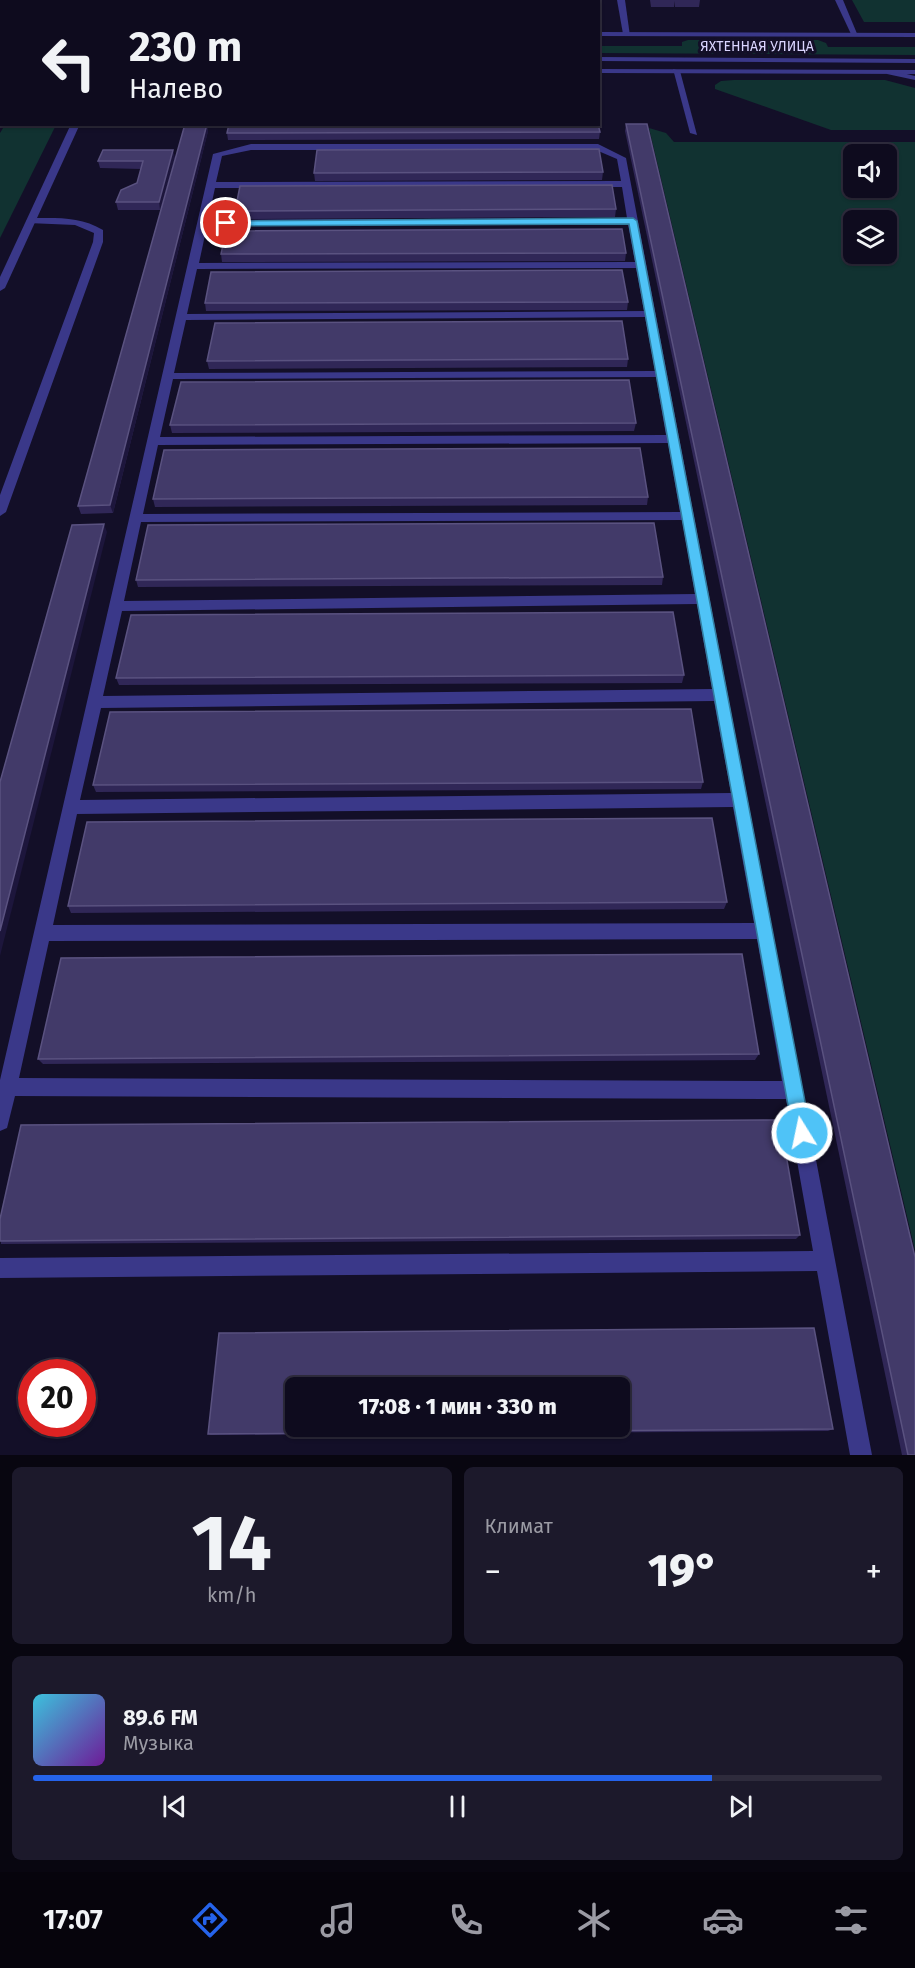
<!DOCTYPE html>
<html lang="ru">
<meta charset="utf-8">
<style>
body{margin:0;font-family:"Fira Sans",sans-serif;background:#1c192b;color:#f1f3f6;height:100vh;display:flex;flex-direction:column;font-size:22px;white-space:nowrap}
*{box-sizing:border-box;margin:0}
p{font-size:20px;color:#9b9ba4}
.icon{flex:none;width:33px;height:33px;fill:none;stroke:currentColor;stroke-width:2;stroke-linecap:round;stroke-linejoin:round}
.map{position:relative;height:1455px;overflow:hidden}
.panel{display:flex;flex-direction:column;gap:12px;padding:12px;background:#080610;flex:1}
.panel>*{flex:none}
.banner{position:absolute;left:0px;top:0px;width:600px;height:126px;box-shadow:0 2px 4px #0004,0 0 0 2px #2e2b3c;background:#0e0b1e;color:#f1f3f6;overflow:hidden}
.fabs{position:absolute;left:843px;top:144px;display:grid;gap:12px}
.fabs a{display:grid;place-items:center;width:54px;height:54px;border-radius:9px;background:#0e0b1e;box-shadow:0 2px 4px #0004,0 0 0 2px #2e2b3c;font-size:30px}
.speed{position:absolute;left:18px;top:1359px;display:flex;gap:12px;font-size:30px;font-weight:700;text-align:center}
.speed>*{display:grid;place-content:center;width:78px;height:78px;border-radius:50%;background:#0e0b1e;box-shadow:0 2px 4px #0004,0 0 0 2px #2e2b3c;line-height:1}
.speed .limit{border:9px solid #d22;background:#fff;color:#111}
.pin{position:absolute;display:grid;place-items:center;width:51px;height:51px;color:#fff;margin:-26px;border:3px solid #fff;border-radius:50%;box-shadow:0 2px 6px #0007}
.me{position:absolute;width:66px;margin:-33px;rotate:350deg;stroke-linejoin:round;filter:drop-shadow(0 0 4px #0008)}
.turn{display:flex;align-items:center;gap:21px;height:126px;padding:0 30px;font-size:27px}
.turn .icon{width:78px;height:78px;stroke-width:2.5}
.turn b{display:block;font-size:42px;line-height:51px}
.big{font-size:45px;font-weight:800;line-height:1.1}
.panel .widget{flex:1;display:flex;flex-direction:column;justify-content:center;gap:9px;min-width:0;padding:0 21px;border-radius:9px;background:#1c192b}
.panel .dial{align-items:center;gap:0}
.dial b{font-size:78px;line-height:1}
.song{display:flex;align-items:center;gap:18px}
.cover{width:72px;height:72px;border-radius:9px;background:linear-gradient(135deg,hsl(190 70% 55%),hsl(280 70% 35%))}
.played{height:6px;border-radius:3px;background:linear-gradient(90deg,#2563eb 80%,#2e2b3c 80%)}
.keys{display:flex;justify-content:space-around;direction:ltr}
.heat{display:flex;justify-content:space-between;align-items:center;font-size:33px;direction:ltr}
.panel .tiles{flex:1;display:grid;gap:12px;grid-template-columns:1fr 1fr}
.widget:last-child{grid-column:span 2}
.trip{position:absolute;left:285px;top:1377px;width:345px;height:60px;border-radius:9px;background:#0e0b1e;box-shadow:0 2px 4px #0004,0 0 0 2px #2e2b3c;font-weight:800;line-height:60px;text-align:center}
.tabs{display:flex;height:96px;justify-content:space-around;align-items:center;background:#06040c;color:#9b9ba4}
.tabs .icon{width:42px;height:42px}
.tabs .active{color:#2563eb}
.tabs b{font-size:27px;color:#f1f3f6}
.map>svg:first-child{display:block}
.green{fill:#113231;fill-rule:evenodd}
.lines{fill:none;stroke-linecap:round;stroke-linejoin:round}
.service{fill:#3a3889;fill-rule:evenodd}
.minor{fill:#3a3889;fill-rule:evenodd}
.tertiary{fill:#3a3889;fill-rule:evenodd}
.wall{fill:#302757}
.shaded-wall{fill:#1d163c}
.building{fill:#423a69;stroke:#5a5280;stroke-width:1.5;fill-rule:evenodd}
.route{fill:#4fc3f7;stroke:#337fa1;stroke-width:1.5}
.labels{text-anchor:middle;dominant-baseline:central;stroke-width:6;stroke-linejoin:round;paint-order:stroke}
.far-street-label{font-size:14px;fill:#dad5ff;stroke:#130f28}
</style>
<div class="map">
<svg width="915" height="1455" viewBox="0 0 915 1455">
<rect width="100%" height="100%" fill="#130f28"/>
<!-- green -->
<g class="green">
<polygon points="852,0 915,0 915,22 864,22"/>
<polygon points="688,40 818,40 826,43 828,47 915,47 915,55 599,53 599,46 682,46 682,42"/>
<polygon points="734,80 885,80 915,88 915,130 831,130 715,89 715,85 721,81"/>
<polygon points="5,125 56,125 0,238 0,133"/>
<path d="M649 128 666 133 674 142H915V1250ZM886 154V188H854V154ZM854 220H886V254H854Z"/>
</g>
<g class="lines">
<!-- service -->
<g class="service">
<polygon points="617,0 625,0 630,36 623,34"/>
<polygon points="835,0 843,0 858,36 851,34"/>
<polygon points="673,69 680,71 697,135 690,133"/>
<path d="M251 144H598L626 158 872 1455H850L817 1271 0 1278V1258L813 1251 786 1099 15 1096 7 1128 0 1131V1080L213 154ZM251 150H596L617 159 621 181 216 182 222 156ZM622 187 627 218 208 220 215 188ZM628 224 635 262 199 263 207 226ZM636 268 644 311 187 314 197 269ZM645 317 655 371 174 373 186 320ZM656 377 666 435 160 437 173 379ZM668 443 680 512 143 514 158 445ZM682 520 695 594 124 601 141 522ZM697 604 712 689 103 696 122 611ZM714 701 731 793 80 800 101 708ZM733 807 754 923 53 925 77 814ZM757 939 782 1081 19 1078 49 941Z"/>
<path d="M31 218C56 218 80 216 103 230V242L6 512 0 516V495L93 242 94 233 75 225 28 223 26 221Z"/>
</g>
<!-- minor -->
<g class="minor">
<polygon points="598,32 915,33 915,37 598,36"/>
<polygon points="890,70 915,76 915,80 887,74 887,70"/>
</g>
<!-- tertiary -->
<g class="tertiary">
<polygon points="53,0 61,0 52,2"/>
<rect x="130" y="0" width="8" height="2"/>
<rect x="0" y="55" width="2" height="4"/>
<polygon points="598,57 915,59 915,63 598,61"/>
<rect x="0" y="67" width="2" height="4"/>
<polygon points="598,69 915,70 915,74 598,73"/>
<polygon points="0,96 2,96 0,104"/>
<polygon points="71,124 80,124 5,288 0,291 0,277"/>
</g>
</g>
<!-- wall -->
<g class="wall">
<rect x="194" y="0" width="19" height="2"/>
<polygon points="271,0 587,0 587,2 272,2"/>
<polygon points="650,0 700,0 699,7 675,7 674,1 674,7 651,7"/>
<polygon points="185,124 207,124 208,131 113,513 81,514 78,506"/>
<polygon points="626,124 915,1455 902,1455 625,131"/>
<polygon points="600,132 599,139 228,140 227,133"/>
<polygon points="175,157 160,210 118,210 116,202 137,183 141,169 100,168 98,161"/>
<polygon points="603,172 602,180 315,181 314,173"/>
<polygon points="616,209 615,217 236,219 235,211"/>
<polygon points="626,253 625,261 222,262 221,254"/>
<polygon points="628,302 627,310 206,311 205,303"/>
<polygon points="628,359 627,367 209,369 207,361"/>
<polygon points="636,423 634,431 172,433 170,425"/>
<polygon points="648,497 647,505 155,507 153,499"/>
<polygon points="663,577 662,585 138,587 136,580"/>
<polygon points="684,675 682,683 119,685 116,678"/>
<polygon points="703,782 701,789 96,792 93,785"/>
<polygon points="727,902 724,909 71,913 68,906"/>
<polygon points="759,1054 755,1060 43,1064 38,1059"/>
<polygon points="0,1219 800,1235 796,1239 1,1244"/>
<polygon points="833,1429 828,1431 211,1435 208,1434"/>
</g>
<!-- shaded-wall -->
<g class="shaded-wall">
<polygon points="207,124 208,131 113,513 110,505"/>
<polygon points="173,150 175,157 160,210 159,202"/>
<polygon points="104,524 107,532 0,956 0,931"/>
</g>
<!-- building -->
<g class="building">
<polygon points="185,124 207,124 110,505 78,506"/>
<polygon points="229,124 598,124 600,132 227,133"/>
<polygon points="626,124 647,124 915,1257 915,1455 908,1455"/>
<polygon points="599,149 603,172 314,173 317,150"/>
<polygon points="103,150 173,150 159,202 116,202 121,190 137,183 143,161 98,161"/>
<polygon points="612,185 616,209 235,211 240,186"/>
<polygon points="622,229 626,253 221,254 226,231"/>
<polygon points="622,270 628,302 205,303 211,272"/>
<polygon points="622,321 628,359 207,361 215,323"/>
<polygon points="629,380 636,423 170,425 181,382"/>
<polygon points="640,448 648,497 153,499 164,450"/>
<polygon points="654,523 663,577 136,580 148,525"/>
<polygon points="104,524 0,931 0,782 72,525"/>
<polygon points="673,612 684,675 116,678 131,615"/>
<polygon points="691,709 703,782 93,785 110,712"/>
<polygon points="712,818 727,902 68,906 87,822"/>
<polygon points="742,954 759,1054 38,1059 61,958"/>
<polygon points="780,1120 800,1235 0,1241 0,1219 21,1125"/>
<path d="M814 1328 833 1429 208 1434 219 1333ZM296 1388H620V1426H296Z"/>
</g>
<!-- route -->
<polygon class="route" points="633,218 637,221 811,1133 808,1139 802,1141 796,1139 793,1133 629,224 226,226 222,223 226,221"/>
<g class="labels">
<!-- far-street labels -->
<g class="far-street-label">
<text x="757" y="46">ЯХТЕННАЯ УЛИЦА</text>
</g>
</g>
</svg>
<div class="fabs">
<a><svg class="icon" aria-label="sound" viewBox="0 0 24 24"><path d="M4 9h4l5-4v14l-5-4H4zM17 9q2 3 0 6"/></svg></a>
<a><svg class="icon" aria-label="layers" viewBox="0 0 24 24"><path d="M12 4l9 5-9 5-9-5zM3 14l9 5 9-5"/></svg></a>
</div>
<div class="speed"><div class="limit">20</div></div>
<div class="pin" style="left:226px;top:223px;background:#d93025"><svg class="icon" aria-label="arrive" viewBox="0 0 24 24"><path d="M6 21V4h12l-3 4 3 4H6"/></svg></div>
<svg class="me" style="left:802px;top:1133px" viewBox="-20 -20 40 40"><circle r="17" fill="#4fc3f7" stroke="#fff" stroke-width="3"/><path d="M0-11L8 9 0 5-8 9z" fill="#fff"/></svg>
<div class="trip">17:08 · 1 мин · 330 m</div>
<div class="banner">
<div class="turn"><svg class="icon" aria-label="left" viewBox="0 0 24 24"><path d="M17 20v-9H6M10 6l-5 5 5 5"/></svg><div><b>230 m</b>Налево</div></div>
</div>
</div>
<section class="panel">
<div class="tiles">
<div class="widget dial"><b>14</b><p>km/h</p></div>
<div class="widget"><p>Климат</p>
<div class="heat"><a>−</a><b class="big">19°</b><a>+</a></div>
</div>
<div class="widget">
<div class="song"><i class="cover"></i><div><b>89.6 FM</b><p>Музыка</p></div></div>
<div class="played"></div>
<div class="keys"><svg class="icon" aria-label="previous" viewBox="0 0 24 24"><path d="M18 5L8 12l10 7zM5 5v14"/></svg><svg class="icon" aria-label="pause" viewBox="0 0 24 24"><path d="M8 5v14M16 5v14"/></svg><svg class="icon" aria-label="next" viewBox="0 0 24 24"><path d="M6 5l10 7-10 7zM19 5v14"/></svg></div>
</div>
</div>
</section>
<nav class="tabs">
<b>17:07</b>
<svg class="icon active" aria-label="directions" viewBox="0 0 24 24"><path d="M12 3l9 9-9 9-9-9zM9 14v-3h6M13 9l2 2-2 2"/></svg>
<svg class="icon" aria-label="music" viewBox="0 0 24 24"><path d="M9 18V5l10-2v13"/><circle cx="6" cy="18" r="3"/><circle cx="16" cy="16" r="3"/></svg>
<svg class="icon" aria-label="phone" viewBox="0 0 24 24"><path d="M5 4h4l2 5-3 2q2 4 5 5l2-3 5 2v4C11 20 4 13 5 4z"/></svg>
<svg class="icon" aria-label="climate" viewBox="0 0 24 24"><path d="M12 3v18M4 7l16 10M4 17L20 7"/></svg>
<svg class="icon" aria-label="car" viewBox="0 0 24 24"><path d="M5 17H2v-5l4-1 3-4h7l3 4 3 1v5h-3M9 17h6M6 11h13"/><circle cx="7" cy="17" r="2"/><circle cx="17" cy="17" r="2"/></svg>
<svg class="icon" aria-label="filters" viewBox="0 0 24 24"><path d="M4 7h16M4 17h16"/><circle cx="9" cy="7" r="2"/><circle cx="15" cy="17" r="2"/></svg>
</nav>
